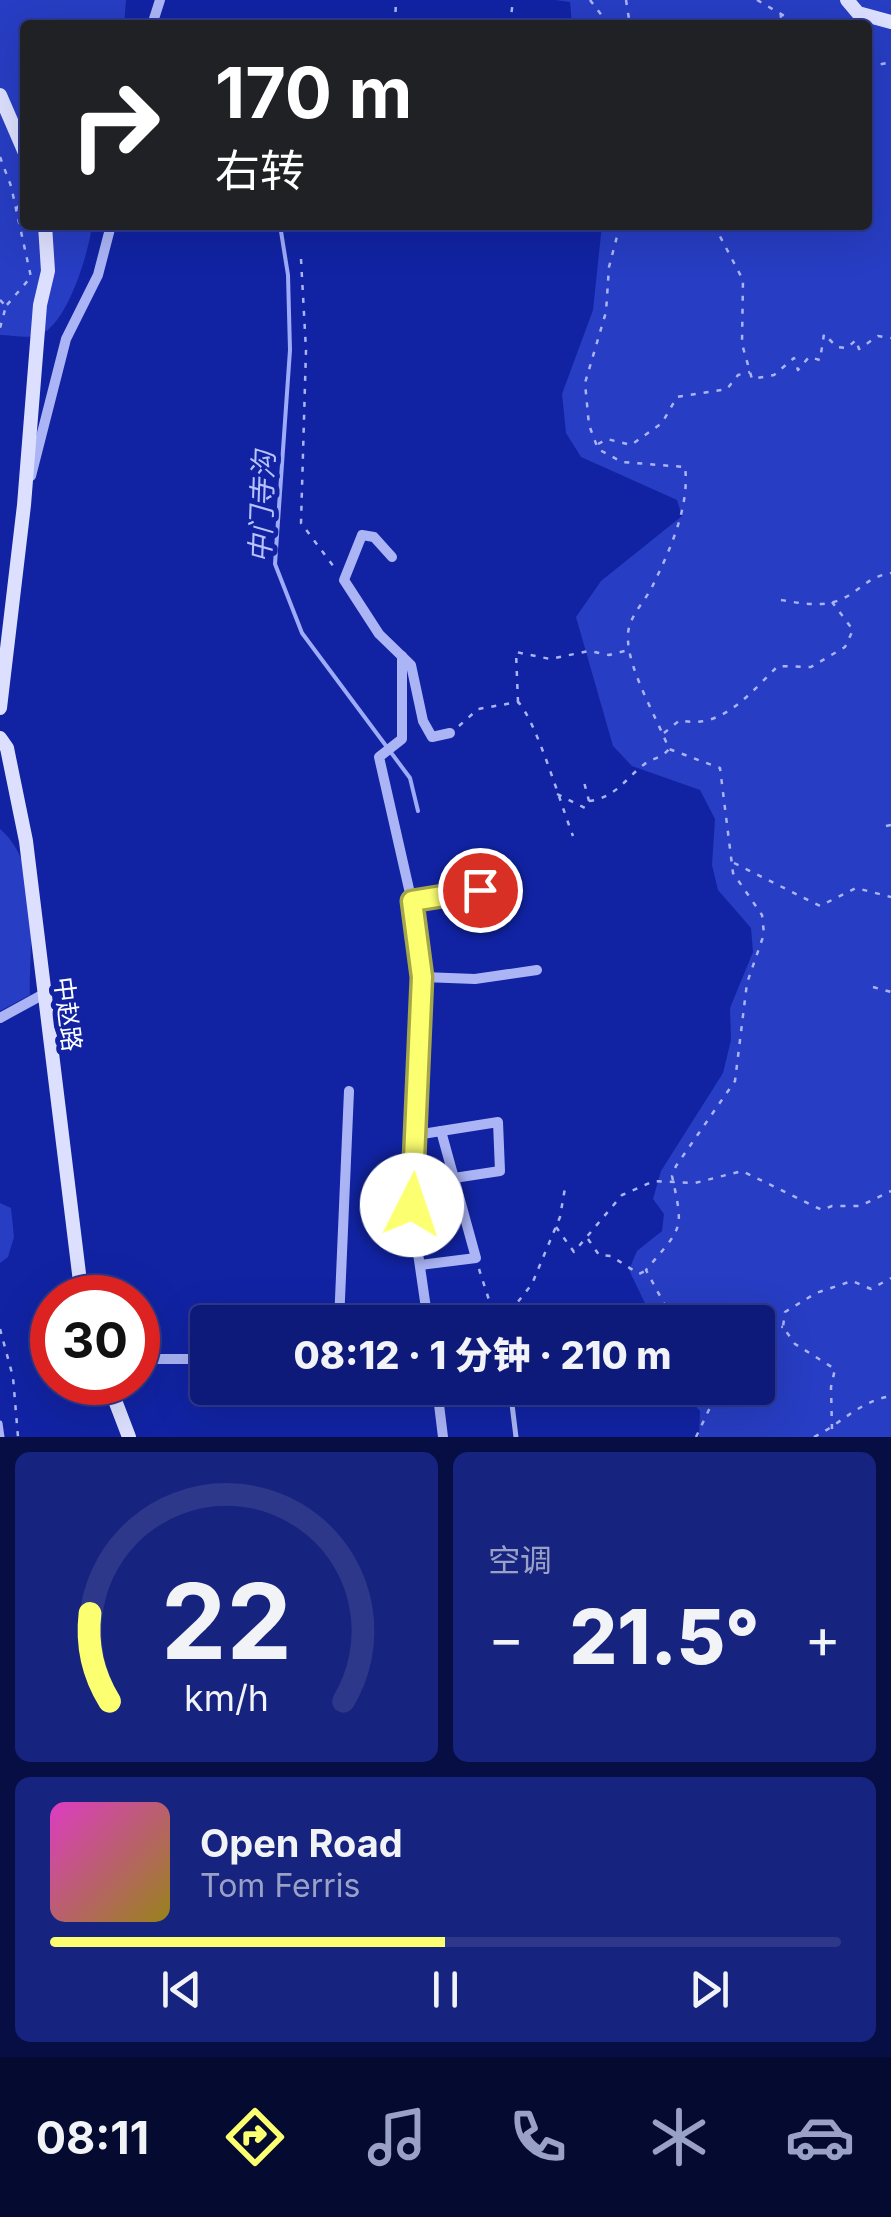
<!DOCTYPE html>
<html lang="zh">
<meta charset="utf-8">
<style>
body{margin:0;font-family:Inter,"Noto Sans SC",sans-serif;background:#16237f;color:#f1f3f6;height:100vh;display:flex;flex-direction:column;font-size:38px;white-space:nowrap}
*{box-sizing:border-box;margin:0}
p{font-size:32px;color:#9aa1c7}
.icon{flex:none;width:55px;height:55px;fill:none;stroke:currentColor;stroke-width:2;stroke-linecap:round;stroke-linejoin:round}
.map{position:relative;height:1437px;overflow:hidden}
.panel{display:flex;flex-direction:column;gap:15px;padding:15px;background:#070e43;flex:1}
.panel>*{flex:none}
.hud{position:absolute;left:20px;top:20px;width:852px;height:210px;border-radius:10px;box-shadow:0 10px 40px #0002,0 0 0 2px #2d388b;background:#202124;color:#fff;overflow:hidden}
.speed{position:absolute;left:30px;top:1275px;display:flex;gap:20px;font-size:50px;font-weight:700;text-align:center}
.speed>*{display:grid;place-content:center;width:130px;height:130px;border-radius:50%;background:#0d1a7a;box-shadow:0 10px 40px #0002,0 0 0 2px #2d388b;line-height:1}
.speed .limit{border:15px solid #d22;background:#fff;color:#111}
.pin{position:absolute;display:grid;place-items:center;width:85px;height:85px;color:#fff;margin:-42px;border:5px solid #fff;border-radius:50%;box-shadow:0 2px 10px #0007}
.me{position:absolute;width:110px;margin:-55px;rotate:4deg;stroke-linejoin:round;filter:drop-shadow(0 0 8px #0008)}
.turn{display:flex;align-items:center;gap:35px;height:210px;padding:0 30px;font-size:45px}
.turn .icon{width:130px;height:130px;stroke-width:2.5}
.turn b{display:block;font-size:70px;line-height:85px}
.big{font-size:75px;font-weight:800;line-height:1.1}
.panel .card{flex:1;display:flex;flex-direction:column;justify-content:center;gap:15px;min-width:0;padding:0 35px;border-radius:15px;background:#16237f}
.panel .dial{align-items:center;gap:0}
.dial svg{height:260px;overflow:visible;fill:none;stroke:#2d388b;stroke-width:7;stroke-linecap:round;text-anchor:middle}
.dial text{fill:#f1f3f6;stroke:none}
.song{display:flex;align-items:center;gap:30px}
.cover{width:120px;height:120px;border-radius:15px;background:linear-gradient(135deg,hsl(310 70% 55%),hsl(50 70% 35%))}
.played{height:10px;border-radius:5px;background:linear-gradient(90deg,#fcff70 50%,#2d388b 50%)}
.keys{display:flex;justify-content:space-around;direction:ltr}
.heat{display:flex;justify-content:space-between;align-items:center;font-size:55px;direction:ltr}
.panel .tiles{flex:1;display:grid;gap:15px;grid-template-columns:1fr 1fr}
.card:last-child{grid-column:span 2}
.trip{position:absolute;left:190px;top:1305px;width:585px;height:100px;border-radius:10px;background:#0d1a7a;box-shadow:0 10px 40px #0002,0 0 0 2px #2d388b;font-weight:800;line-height:100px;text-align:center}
.tabs{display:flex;height:160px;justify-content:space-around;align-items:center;background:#050a31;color:#9aa1c7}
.tabs .icon{width:70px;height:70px}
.tabs .current{color:#fcff70}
.tabs b{font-size:45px;color:#f1f3f6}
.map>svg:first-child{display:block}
.green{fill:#273dc3}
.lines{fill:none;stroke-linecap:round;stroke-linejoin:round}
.stream{stroke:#9dabf9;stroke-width:4}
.path{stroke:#abb5f6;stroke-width:2.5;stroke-dasharray:5 8;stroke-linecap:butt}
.lane{stroke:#abb5f6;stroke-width:5}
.street{stroke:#abb5f6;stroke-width:10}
.secondary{stroke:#dce0fe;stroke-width:14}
.route-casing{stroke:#a4a649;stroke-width:25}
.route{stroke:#fcff70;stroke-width:18}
.labels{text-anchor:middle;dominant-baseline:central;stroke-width:10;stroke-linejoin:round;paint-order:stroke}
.street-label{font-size:25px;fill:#fff;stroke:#1123a3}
.water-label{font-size:28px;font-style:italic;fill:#b8c2fc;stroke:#1123a3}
</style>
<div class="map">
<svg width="891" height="1437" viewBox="0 0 891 1437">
<rect width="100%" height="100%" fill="#1123a3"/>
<!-- green -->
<g class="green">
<path d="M0 0H126L124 25H25V225H92C89 252 67 326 39 335 29 339 11 335 0 335Z"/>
<polygon points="555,0 891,0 891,1437 699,1437 700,1411 680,1388 758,1388 758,1322 654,1322 629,1270 637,1251 662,1231 664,1214 653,1199 661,1171 723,1073 731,1040 730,1008 753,952 751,928 718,890 712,865 715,819 700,790 632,766 613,746 576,617 601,581 682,516 677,500 581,457 566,433 562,394 593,310 602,225 868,225 868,25 572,25 570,2"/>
<path d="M0 829C43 865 29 944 30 995L0 1011Z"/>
<polygon points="0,1203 11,1208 14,1237 8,1257 0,1263"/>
</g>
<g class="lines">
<!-- stream -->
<polyline class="stream" points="280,225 288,275 290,350 275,564 302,633 410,778 418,811"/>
<!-- path -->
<g class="path">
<polyline points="590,0 609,25"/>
<polyline points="626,0 630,25"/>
<polyline points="757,0 800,25"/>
<polyline points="395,25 396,0"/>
<polyline points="510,25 513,0"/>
<polyline points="755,25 782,16"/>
<polyline points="868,67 891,62"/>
<polyline points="0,157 11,186 31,277 6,306"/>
<polyline points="16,209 25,199"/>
<path d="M620 225 609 267 606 312 585 383 589 425 598 449 622 462 685 467C690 506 670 550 653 585 644 604 626 618 628 640 629 671 657 718 669 749L720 768 733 873 762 915 764 934 747 983 735 1081 676 1166 672 1176C684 1231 683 1226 646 1270L674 1322"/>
<polyline points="714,225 743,280 742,344 752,379 774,375 794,358 798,370 809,357 820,360 824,334 837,347 847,348 856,340 859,349 878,336 891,338"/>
<polyline points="301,259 306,350 301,523 337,571"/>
<polyline points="0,300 6,306 0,328"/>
<polyline points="598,444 607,439 631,445 662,423 677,397 727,389 738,375 750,372"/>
<path d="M781 600C805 604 829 609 851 594 867 583 871 577 891 573"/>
<polyline points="518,702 516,652 550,659 589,651 609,655 628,650"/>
<path d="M459 726 478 709 518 702C536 720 561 805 573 836"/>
<path d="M664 733 680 720C721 731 751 692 778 666L811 667 845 647 853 630 832 602"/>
<polyline points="557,794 585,808 589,801 584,782"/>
<path d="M589 801C614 798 624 781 642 766 651 758 661 759 669 749"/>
<polyline points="886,826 891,825"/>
<polyline points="734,863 820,906 856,888 891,897"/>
<polyline points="873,987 891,992"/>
<polyline points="556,1227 574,1252 622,1195 654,1181 695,1183 742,1171 822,1210 832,1206 860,1206 891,1191"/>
<polyline points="588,1239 599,1255 611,1256 639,1274 645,1271"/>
<polyline points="479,1269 489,1300 502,1315"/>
<polyline points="502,1322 532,1284 560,1217 565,1188"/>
<polyline points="0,1329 13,1377 18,1437"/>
<polyline points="758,1336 775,1326 783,1327"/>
<polyline points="832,1429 831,1387 835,1369 795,1344 783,1327 785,1312 816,1293 852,1281 871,1289 891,1278"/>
<polyline points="696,1437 716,1395 712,1388"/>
<path d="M814 1437C842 1423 860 1401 891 1396"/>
</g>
<!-- lane -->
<g class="lane">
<polyline points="510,1388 516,1437"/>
<polyline points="0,1423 2,1437"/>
</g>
<!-- street -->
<g class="street">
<polyline points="152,25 160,0"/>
<polyline points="31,476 66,339 98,275 111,225"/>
<polyline points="392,557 374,537 362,535 344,580 379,634 411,665 423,721 432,737 450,733"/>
<polyline points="402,656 402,739 379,757 414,911 423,977 411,1205 428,1322"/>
<polyline points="412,901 480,889"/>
<polyline points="423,977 475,979 537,970"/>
<polyline points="0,1018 42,995"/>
<polyline points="416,1135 498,1122 500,1171 454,1178"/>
<polyline points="420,1265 476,1258 441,1131"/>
<polyline points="339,1322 349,1091"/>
<polyline points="138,1359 208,1359"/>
<polyline points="437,1388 443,1437"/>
</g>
<!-- secondary -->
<g class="secondary">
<polyline points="847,0 858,13 891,22"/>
<polyline points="0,95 25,153"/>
<polyline points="0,708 24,505 40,305 48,271 45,225"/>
<polyline points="0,738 7,748 26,841 82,1298"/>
<polyline points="108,1382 129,1437"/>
</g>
</g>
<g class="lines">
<defs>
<polyline id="route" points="412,1205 422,977 412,901 480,890"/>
</defs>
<!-- route casing -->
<use href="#route" class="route-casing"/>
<!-- route -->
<use href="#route" class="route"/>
</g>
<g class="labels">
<!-- street labels -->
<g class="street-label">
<text transform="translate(68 1014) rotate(83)">中赵路</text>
</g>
<!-- water labels -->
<g class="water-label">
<text transform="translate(262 507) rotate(-88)">中门寺沟</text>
</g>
</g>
</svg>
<div class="speed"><div class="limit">30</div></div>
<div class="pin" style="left:480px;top:890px;background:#d93025"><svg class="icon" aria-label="arrive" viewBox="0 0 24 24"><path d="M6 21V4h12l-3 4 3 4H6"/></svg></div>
<svg class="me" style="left:412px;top:1205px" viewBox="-20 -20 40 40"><circle r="19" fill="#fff"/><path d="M0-13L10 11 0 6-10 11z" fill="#fcff70"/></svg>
<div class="trip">08:12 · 1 分钟 · 210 m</div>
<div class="hud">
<div class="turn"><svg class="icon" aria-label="right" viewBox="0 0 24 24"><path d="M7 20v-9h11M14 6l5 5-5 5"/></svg><div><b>170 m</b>右转</div></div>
</div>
</div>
<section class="panel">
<div class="tiles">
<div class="card dial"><svg viewBox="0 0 100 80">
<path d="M14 69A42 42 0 1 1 86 69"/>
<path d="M14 69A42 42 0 0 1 8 42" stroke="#fcff70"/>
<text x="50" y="56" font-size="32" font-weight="700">22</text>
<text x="50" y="72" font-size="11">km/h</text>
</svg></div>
<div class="card"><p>空调</p>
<div class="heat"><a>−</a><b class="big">21.5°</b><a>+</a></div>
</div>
<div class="card">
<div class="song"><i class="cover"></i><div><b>Open Road</b><p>Tom Ferris</p></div></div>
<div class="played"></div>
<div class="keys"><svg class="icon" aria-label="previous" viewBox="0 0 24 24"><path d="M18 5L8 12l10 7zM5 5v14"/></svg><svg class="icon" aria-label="pause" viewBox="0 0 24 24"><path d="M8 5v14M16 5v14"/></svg><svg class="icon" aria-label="next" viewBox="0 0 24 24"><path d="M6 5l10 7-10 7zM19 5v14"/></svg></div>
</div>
</div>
</section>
<nav class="tabs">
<b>08:11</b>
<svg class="icon current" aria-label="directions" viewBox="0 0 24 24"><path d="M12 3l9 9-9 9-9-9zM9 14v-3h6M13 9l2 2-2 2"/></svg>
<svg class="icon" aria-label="music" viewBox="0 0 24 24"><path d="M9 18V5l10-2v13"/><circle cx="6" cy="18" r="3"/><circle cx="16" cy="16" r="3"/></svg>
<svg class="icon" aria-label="phone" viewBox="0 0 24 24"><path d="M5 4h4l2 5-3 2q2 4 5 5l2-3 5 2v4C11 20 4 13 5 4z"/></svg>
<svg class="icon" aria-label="climate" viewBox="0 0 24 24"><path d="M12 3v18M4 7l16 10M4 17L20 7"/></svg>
<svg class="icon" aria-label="car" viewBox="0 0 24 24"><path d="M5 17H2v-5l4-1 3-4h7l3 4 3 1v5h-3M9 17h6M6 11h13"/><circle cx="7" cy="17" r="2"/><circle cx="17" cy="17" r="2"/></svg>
</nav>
